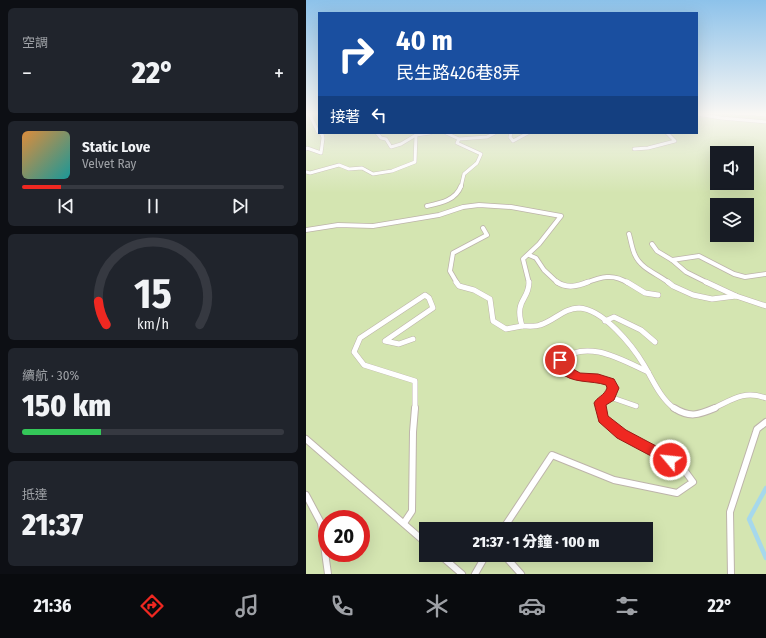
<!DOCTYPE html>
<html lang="zh-TW">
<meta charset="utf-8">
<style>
body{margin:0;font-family:"Fira Sans Condensed","Noto Sans TC",sans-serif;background:#20242c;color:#f1f3f6;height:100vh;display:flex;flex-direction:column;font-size:15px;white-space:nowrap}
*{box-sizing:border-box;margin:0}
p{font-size:13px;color:#9ea1a6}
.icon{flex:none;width:22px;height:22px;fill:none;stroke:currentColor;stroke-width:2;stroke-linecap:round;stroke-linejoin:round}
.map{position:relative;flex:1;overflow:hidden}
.sheet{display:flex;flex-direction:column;gap:8px;padding:8px;background:#0d0f14;width:306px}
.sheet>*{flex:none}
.top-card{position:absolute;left:12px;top:12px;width:380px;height:122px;border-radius:0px;box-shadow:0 4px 16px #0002;background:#1a4fa0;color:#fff;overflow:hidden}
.fabs{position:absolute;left:404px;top:146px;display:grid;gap:8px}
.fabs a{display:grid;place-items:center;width:44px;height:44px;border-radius:0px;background:#171b24;box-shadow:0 4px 16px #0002;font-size:20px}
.speed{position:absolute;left:12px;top:510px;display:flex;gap:8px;font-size:20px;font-weight:700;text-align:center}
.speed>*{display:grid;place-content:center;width:52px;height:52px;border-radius:50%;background:#171b24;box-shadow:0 4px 16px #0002;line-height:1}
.speed .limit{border:6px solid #d22;background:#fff;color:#111}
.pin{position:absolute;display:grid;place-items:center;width:34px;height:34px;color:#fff;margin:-17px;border:2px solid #fff;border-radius:50%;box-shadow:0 1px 4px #0007}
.me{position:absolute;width:44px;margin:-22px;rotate:298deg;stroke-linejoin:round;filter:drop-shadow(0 0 3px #0008)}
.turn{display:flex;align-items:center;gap:14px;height:84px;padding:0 12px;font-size:18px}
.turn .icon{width:52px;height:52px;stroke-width:2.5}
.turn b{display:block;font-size:28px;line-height:34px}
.then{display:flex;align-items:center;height:38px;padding:0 12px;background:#0003;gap:8px;font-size:15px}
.big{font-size:30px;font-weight:800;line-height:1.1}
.sheet .card{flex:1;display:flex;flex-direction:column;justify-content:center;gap:6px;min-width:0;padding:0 14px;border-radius:6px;background:#20242c}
.sheet .dial{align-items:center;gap:0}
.dial svg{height:104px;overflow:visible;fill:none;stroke:#363941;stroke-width:7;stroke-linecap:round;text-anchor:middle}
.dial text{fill:#f1f3f6;stroke:none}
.song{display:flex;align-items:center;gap:12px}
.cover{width:48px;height:48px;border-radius:6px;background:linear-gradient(135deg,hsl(30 70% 55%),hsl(180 70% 35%))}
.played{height:4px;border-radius:2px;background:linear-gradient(90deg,#ef2821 15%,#363941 15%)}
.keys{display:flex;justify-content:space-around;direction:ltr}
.heat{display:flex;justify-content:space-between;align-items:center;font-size:22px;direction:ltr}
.charge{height:6px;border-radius:3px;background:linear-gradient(90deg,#34c759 30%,#363941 0)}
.trip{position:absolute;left:113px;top:522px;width:234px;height:40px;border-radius:0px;background:#171b24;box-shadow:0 4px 16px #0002;font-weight:800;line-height:40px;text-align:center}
.dock{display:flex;height:64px;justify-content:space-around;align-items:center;background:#090b0e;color:#9ea1a6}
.dock .icon{width:28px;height:28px}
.dock .active{color:#ef2821}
.dock b{font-size:18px;color:#f1f3f6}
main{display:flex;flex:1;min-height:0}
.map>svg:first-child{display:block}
.green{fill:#d4e5b1;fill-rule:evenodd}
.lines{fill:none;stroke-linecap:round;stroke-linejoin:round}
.stream{stroke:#a6d8ec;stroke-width:4.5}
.lane-far3-casing{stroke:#bdb4aa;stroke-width:4}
.lane-far2-casing{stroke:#bdb4aa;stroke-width:5.5}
.lane-far1-casing{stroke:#bdb4aa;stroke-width:6}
.lane-casing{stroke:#bdb4aa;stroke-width:8}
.lane-far3{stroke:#fff;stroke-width:3}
.lane-far2{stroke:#fff;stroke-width:4}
.lane-far1{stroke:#fff;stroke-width:5}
.lane{stroke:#fff;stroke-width:6}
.route{fill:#ef2821;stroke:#9b1a15}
</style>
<main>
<section class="sheet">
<div class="card"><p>空調</p>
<div class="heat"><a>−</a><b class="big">22°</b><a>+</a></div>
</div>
<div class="card">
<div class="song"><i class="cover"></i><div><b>Static Love</b><p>Velvet Ray</p></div></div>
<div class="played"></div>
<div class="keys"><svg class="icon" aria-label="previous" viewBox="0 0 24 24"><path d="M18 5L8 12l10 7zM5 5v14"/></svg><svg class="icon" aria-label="pause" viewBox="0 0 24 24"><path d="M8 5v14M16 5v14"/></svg><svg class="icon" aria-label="next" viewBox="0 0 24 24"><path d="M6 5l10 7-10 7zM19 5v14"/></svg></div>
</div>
<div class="card dial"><svg viewBox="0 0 100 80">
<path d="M14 69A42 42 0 1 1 86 69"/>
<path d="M14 69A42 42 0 0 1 8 51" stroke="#ef2821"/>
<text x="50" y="56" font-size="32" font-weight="700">15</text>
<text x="50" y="72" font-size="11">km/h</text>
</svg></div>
<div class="card"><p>續航 · 30%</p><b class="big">150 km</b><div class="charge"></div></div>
<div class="card"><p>抵達</p><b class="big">21:37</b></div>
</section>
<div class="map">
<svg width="460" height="574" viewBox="0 0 460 574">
<rect width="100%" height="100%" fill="#f2eee7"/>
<!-- green -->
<path class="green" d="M0 113H13V133H391V113H460V574H0ZM411 153H441V183H411ZM411 205H441V235H411ZM21 519H55V553H21ZM120 529H340V555H120Z"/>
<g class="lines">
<!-- stream -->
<polyline class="stream" points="460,488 443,519 460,558"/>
<defs>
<g id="lane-far3">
<polyline points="428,113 442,114"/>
<polyline points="439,113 460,115"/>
<polyline points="391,114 415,118 460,122"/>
<polyline points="71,133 75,138 80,139 85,147 95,144 110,135 124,133"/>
<polyline points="140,133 153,139"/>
<polyline points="205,133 204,137 207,141 222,133"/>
<polyline points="0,149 1,148 15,153 17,138 16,134 12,132 3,113"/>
<polyline points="328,149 342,148 369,141 361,133"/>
<polyline points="0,172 4,173 33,165 43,169 56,168 67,174 86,171 109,162 110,135"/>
<polyline points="155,187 158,174 171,163 175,154 151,143 153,139 181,137 189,133"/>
</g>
<g id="lane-far2">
<path d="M121 206C135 203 150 200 155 186"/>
<polyline points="0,230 32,225 67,226 133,215 157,207 173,205 205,207 255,216 233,244 217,259 223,283"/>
<path d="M323 234C325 241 326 249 329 255 335 269 352 274 363 283"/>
<polyline points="346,244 351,251 366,260"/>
<polyline points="223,255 230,258 238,270 252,283"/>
<polyline points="151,283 144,271 147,253 181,235 177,228"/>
<path d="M279 283C295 277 307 273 322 283"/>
<polyline points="402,283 380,272 366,260 393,256 428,274 439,277 460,274"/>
</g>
<g id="lane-far1">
<polyline points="150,282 153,286 168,290 184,299 187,321 200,329 216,326"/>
<path d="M223 282C223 301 208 299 216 326 222 326 229 327 234 325 248 321 258 308 273 308 297 309 326 345 338 365 347 380 354 398 369 409"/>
<path d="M251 282C261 289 272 286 282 282"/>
<polyline points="321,282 339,293 352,295"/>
<polyline points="362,282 367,286 387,295 406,299 430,296 460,306"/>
<polyline points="400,282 430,296"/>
<polyline points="299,321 308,317 335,330 349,342"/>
<polyline points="107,339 93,344 79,341 127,308 123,298 119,295 54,338 48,352 58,365 109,381 109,409"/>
<path d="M304 397 307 388 304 382 292 378 273 377 258 369 254 360C282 339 314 359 342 372"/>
<polyline points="295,409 294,403 304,397 330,406"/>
<path d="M406 409C426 400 437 390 460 398"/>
</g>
<g id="lane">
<path d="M368 408C384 418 392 415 409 408"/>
<polyline points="0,439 120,543"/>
<polyline points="0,495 15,523 22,574"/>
<polyline points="98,523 106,511 107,432 109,408"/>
<polyline points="197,529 246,455 308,480 371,493 387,482 376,467 316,434 297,418 295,408"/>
<polyline points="134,555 156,574"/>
<polyline points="198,555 215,574"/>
<polyline points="169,574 180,555"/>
<polyline points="425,574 424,512 451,429 460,422"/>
</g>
</defs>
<!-- lane-far3 casing -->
<use href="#lane-far3" class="lane-far3-casing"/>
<!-- lane-far2 casing -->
<use href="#lane-far2" class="lane-far2-casing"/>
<!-- lane-far1 casing -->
<use href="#lane-far1" class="lane-far1-casing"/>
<!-- lane casing -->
<use href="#lane" class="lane-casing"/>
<!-- lane-far3 -->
<use href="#lane-far3" class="lane-far3"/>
<!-- lane-far2 -->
<use href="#lane-far2" class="lane-far2"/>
<!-- lane-far1 -->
<use href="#lane-far1" class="lane-far1"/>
<!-- lane -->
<use href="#lane" class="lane"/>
</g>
<!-- sky -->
<linearGradient id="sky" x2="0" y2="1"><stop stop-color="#8dc2ea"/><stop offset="0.59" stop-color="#f9f7f4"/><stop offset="1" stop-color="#f9f7f4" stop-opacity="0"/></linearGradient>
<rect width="460" height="193" fill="url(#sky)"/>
<!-- route -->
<path class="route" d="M254 356 258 357 262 366 274 373 292 374 308 379 313 388 308 400 300 405 302 416 320 430 369 456 371 460 369 464 364 466 360 464 311 438 293 422 288 403C291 397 298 396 301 388L300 385C285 380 266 384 254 372 252 369 250 363 249 360L251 357Z"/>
</svg>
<div class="fabs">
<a><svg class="icon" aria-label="sound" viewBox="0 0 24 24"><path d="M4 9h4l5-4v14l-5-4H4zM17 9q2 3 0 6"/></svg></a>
<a><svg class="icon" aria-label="layers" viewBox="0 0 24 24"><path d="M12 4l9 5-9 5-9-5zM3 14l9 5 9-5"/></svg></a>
</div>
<div class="speed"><div class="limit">20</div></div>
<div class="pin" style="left:254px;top:360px;background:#d93025"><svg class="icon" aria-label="arrive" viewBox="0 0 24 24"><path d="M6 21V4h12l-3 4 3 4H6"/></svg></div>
<svg class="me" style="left:364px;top:460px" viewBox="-20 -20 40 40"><circle r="17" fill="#ef2821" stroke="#fff" stroke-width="3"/><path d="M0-11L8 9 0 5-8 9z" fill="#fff"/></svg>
<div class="trip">21:37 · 1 分鐘 · 100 m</div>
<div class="top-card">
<div class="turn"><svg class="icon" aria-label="right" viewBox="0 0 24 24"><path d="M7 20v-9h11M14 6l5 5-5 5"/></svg><div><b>40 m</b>民生路426巷8弄</div></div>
<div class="then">接著<svg class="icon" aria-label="left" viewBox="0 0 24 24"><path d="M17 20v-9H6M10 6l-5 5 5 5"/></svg></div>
</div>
</div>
</main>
<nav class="dock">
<b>21:36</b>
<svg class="icon active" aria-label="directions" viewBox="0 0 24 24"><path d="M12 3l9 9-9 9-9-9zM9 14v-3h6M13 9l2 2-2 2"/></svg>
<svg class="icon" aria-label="music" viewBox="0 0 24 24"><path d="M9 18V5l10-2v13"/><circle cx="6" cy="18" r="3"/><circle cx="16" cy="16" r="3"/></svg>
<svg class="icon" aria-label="phone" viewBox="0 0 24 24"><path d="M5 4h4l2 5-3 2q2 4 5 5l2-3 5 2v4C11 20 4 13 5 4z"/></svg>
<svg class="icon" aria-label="climate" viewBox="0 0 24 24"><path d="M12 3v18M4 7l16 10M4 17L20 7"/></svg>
<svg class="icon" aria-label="car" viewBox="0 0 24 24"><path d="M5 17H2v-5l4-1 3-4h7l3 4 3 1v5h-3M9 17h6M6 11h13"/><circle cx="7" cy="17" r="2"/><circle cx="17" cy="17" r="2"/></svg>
<svg class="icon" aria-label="filters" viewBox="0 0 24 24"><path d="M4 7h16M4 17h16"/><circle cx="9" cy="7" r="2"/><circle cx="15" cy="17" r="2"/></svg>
<b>22°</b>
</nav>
